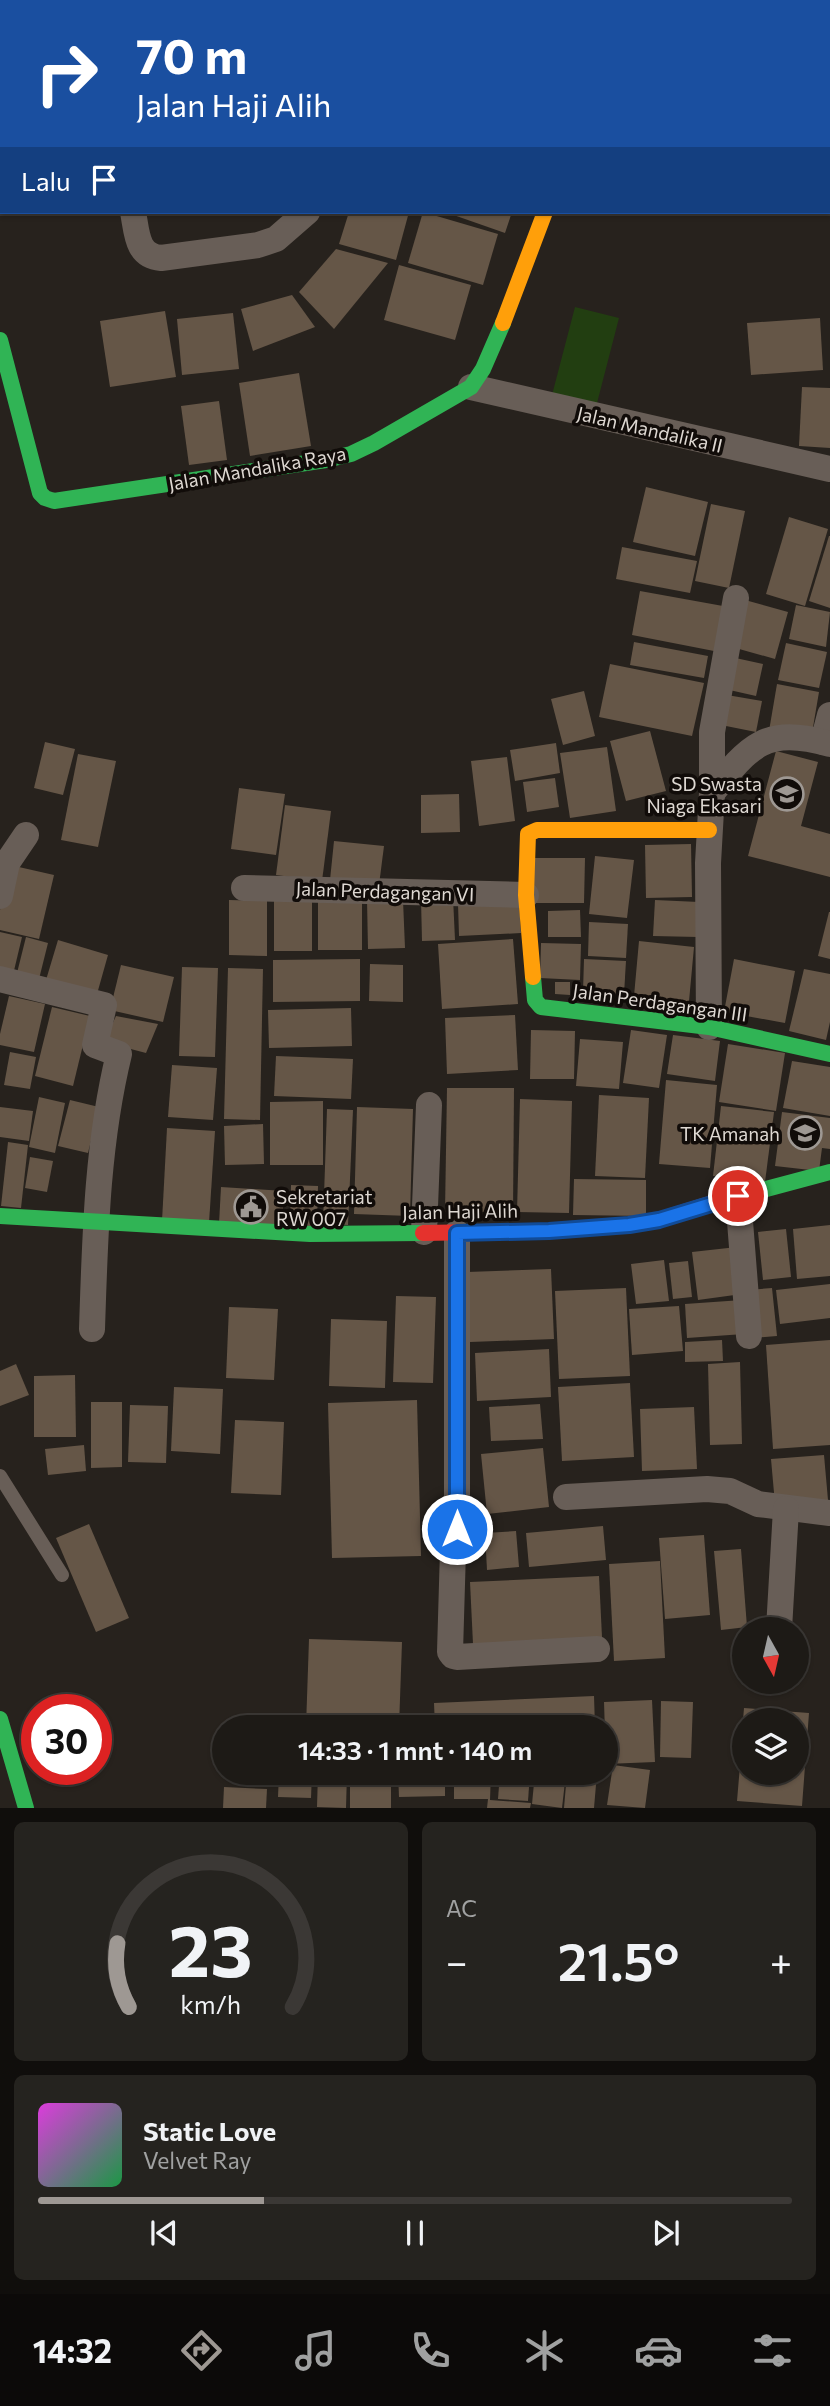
<!DOCTYPE html>
<html lang="id">
<meta charset="utf-8">
<style>
body{margin:0;font-family:Commissioner,sans-serif;background:#25231f;color:#f1f3f6;height:100vh;display:flex;flex-direction:column;font-size:26px;white-space:nowrap}
*{box-sizing:border-box;margin:0}
p{font-size:23px;color:#a0a1a1}
.icon{flex:none;width:38px;height:38px;fill:none;stroke:currentColor;stroke-width:2;stroke-linecap:round;stroke-linejoin:round}
.map{position:relative;height:1808px;overflow:hidden}
.side{display:flex;flex-direction:column;gap:14px;padding:14px;background:#100e0c;flex:1}
.side>*{flex:none}
.banner{position:absolute;left:0px;top:0px;width:831px;height:214px;box-shadow:0 2px 5px #0004,0 0 0 2px #3b3835;background:#1a4fa0;color:#fff;overflow:hidden}
.needle{width:46px;rotate:172deg}
.buttons{position:absolute;left:732px;top:1617px;display:grid;gap:14px}
.buttons a{display:grid;place-items:center;width:77px;height:77px;border-radius:50%;background:#1d1a16;box-shadow:0 2px 5px #0004,0 0 0 2px #3b3835;font-size:35px}
.speed{position:absolute;left:21px;top:1694px;display:flex;gap:14px;font-size:35px;font-weight:700;text-align:center}
.speed>*{display:grid;place-content:center;width:91px;height:91px;border-radius:50%;background:#1d1a16;box-shadow:0 2px 5px #0004,0 0 0 2px #3b3835;line-height:1}
.speed .limit{border:10px solid #d22;background:#fff;color:#111}
.pin{position:absolute;display:grid;place-items:center;width:60px;height:60px;color:#fff;margin:-30px;border:4px solid #fff;border-radius:50%;box-shadow:0 2px 7px #0007}
.me{position:absolute;width:77px;margin:-38px;rotate:0deg;stroke-linejoin:round;filter:drop-shadow(0 0 5px #0008)}
.turn{display:flex;align-items:center;gap:24px;height:147px;padding:0 21px;font-size:32px}
.turn .icon{width:91px;height:91px;stroke-width:2.5}
.turn b{display:block;font-size:49px;line-height:60px}
.then{display:flex;align-items:center;height:66px;padding:0 21px;background:#0003;gap:14px;font-size:26px}
.big{font-size:52px;font-weight:600;line-height:1.1}
.side .tile{flex:1;display:flex;flex-direction:column;justify-content:center;gap:10px;min-width:0;padding:0 24px;border-radius:10px;background:#25231f}
.side .dial{align-items:center;gap:0}
.dial svg{height:182px;overflow:visible;fill:none;stroke:#3b3835;stroke-width:7;stroke-linecap:round;text-anchor:middle}
.dial text{fill:#f1f3f6;stroke:none}
.song{display:flex;align-items:center;gap:21px}
.cover{width:84px;height:84px;border-radius:10px;background:linear-gradient(135deg,hsl(300 70% 55%),hsl(140 70% 35%))}
.played{height:7px;border-radius:4px;background:linear-gradient(90deg,#9e9893 30%,#3b3835 30%)}
.keys{display:flex;justify-content:space-around;direction:ltr}
.heat{display:flex;justify-content:space-between;align-items:center;font-size:38px;direction:ltr}
.side .tiles{flex:1;display:grid;gap:14px;grid-template-columns:1fr 1fr}
.tile:last-child{grid-column:span 2}
.trip{position:absolute;left:212px;top:1715px;width:406px;height:70px;border-radius:35px;background:#1d1a16;box-shadow:0 2px 5px #0004,0 0 0 2px #3b3835;font-weight:600;line-height:70px;text-align:center}
.dock{display:flex;height:112px;justify-content:space-around;align-items:center;background:#0c0a09;color:#a0a1a1}
.dock .icon{width:49px;height:49px}
.dock .current{color:#9e9893}
.dock b{font-size:32px;color:#f1f3f6}
.map>svg:first-child{display:block}
.garden{fill:#223e11}
.building{fill:#655647}
.lines{fill:none;stroke-linecap:round;stroke-linejoin:round}
.lane{stroke:#685e57;stroke-width:14}
.street{stroke:#685e57;stroke-width:26}
.fast{stroke:#30b455;stroke-width:16}
.slow{stroke:#ff9f0a;stroke-width:16}
.jam{stroke:#e5322d;stroke-width:16}
.route-casing{stroke:#114b97;stroke-width:18}
.route{stroke:#1a73e8;stroke-width:12}
.labels{text-anchor:middle;dominant-baseline:central;stroke-width:7;stroke-linejoin:round;paint-order:stroke}
.street-label{font-size:19px;fill:#ded8d2;stroke:#110c09}
.poi-label{font-size:19px;fill:#ded8d2;stroke:#110c09;text-anchor:end}
</style>
<div class="map">
<svg width="830" height="1808" viewBox="0 0 830 1808">
<rect width="100%" height="100%" fill="#27221d"/>
<!-- garden -->
<polygon class="garden" points="575,307 619,318 596,407 552,395"/>
<!-- building -->
<g class="building">
<polygon points="349,212 409,212 396,260 339,244"/>
<polygon points="423,212 498,234 483,285 408,263"/>
<polygon points="445,212 512,212 505,233"/>
<polygon points="336,249 388,263 334,329 299,292"/>
<polygon points="399,265 471,285 455,340 384,320"/>
<polygon points="292,295 315,327 253,351 241,309"/>
<polygon points="165,311 176,377 110,387 100,321"/>
<polygon points="233,313 239,369 182,375 177,319"/>
<polygon points="820,318 823,370 751,375 747,323"/>
<polygon points="299,373 311,446 250,456 239,383"/>
<polygon points="802,387 830,388 830,448 799,446"/>
<polygon points="219,401 227,460 189,465 181,406"/>
<polygon points="646,487 708,502 695,556 633,542"/>
<polygon points="711,504 745,511 729,588 695,581"/>
<polygon points="789,517 828,529 805,606 766,594"/>
<polygon points="829,536 830,536 830,608 809,601"/>
<polygon points="622,547 697,561 690,593 616,579"/>
<polygon points="640,591 723,606 714,651 632,635"/>
<polygon points="745,600 788,612 775,659 732,647"/>
<polygon points="796,605 830,612 826,647 789,639"/>
<polygon points="634,642 708,656 704,678 630,665"/>
<polygon points="786,643 827,652 819,688 778,680"/>
<polygon points="731,657 763,664 756,696 725,689"/>
<polygon points="610,664 704,683 692,736 599,717"/>
<polygon points="777,684 819,692 811,739 769,731"/>
<polygon points="584,691 595,736 563,745 551,699"/>
<polygon points="727,695 762,701 756,732 721,725"/>
<polygon points="650,731 666,791 626,801 610,741"/>
<polygon points="45,742 75,749 63,795 34,788"/>
<polygon points="556,743 560,773 515,781 510,750"/>
<polygon points="607,747 616,811 570,818 560,753"/>
<polygon points="776,751 818,762 801,826 830,834 830,877 748,856"/>
<polygon points="78,754 116,761 98,847 61,840"/>
<polygon points="507,757 515,821 479,826 471,761"/>
<polygon points="555,778 559,807 527,812 523,782"/>
<polygon points="239,788 285,794 276,855 231,849"/>
<polygon points="459,794 460,832 421,833 421,795"/>
<polygon points="285,805 331,811 322,881 276,875"/>
<polygon points="334,841 384,846 379,885 330,880"/>
<polygon points="691,844 692,897 646,898 645,845"/>
<polygon points="595,856 634,860 627,918 589,914"/>
<polygon points="534,858 585,858 584,903 533,903"/>
<polygon points="10,865 54,875 39,939 0,930 0,910"/>
<polygon points="453,897 455,940 422,941 421,899"/>
<rect x="318" y="899" width="44" height="51"/>
<polygon points="229,900 267,901 267,956 229,955"/>
<polygon points="367,900 403,900 405,948 368,949"/>
<polygon points="519,900 521,933 459,936 458,903"/>
<polygon points="655,900 699,902 698,937 653,936"/>
<rect x="274" y="901" width="38" height="50"/>
<polygon points="580,910 581,937 548,937 548,911"/>
<polygon points="829,912 830,912 830,959 818,956"/>
<polygon points="589,922 628,924 626,958 588,956"/>
<polygon points="0,932 22,937 12,979 0,976"/>
<polygon points="26,937 48,943 39,979 17,973"/>
<polygon points="513,939 518,1004 442,1009 438,944"/>
<polygon points="58,940 108,955 97,994 46,980"/>
<polygon points="639,941 694,947 688,1012 633,1007"/>
<polygon points="541,943 581,944 580,980 540,978"/>
<polygon points="360,959 360,1001 273,1002 273,960"/>
<polygon points="584,959 626,961 624,994 583,992"/>
<polygon points="734,959 795,971 785,1023 724,1012"/>
<polygon points="370,964 403,965 403,1002 369,1001"/>
<polygon points="121,965 174,977 163,1022 110,1010"/>
<polygon points="182,967 218,968 215,1057 179,1056"/>
<polygon points="228,968 263,969 260,1120 224,1119"/>
<polygon points="804,969 830,974 830,1022 826,1040 789,1031"/>
<polygon points="555,982 570,982 570,995 555,994"/>
<polygon points="9,996 45,1004 34,1052 0,1045 0,1034"/>
<polygon points="52,1007 90,1016 73,1086 35,1076"/>
<polygon points="351,1008 352,1046 269,1048 268,1010"/>
<polygon points="515,1015 518,1070 447,1074 445,1018"/>
<polygon points="116,1016 158,1024 146,1053 104,1042"/>
<polygon points="531,1030 575,1031 574,1079 530,1079"/>
<polygon points="631,1030 667,1035 659,1088 623,1083"/>
<polygon points="673,1035 720,1041 715,1081 667,1074"/>
<polygon points="580,1039 623,1042 619,1089 576,1086"/>
<polygon points="728,1044 785,1053 776,1111 719,1102"/>
<polygon points="10,1052 36,1057 30,1089 4,1085"/>
<polygon points="276,1056 353,1059 351,1099 274,1096"/>
<polygon points="792,1061 830,1067 830,1116 783,1108"/>
<polygon points="172,1065 217,1068 213,1120 168,1117"/>
<polygon points="666,1080 717,1085 710,1168 659,1164"/>
<polygon points="447,1088 514,1088 513,1212 445,1212"/>
<polygon points="599,1095 649,1098 645,1178 595,1176"/>
<polygon points="39,1097 65,1103 55,1153 29,1147"/>
<polygon points="520,1099 572,1101 569,1213 517,1212"/>
<polygon points="70,1100 99,1107 88,1153 58,1146"/>
<polygon points="323,1101 323,1165 270,1165 270,1102"/>
<polygon points="721,1106 774,1112 765,1182 713,1176"/>
<polygon points="0,1107 33,1111 29,1141 0,1137"/>
<polygon points="357,1107 413,1109 410,1216 354,1214"/>
<polygon points="327,1109 353,1110 348,1225 323,1224"/>
<polygon points="782,1112 830,1118 830,1149 822,1148 819,1171 775,1166"/>
<polygon points="263,1124 264,1164 225,1165 224,1126"/>
<polygon points="167,1128 215,1131 209,1223 162,1221"/>
<polygon points="8,1142 28,1145 21,1208 1,1206"/>
<polygon points="30,1157 53,1161 47,1192 25,1188"/>
<polygon points="574,1179 646,1180 646,1216 573,1215"/>
<polygon points="291,1185 318,1186 317,1227 290,1226"/>
<polygon points="221,1187 284,1191 282,1227 219,1224"/>
<polygon points="830,1225 830,1276 797,1279 793,1229"/>
<polygon points="786,1229 791,1277 763,1280 758,1232"/>
<polygon points="737,1247 742,1294 698,1300 692,1252"/>
<polygon points="664,1260 669,1301 636,1304 631,1264"/>
<polygon points="688,1261 692,1297 673,1299 669,1263"/>
<polygon points="551,1269 554,1339 470,1342 467,1272"/>
<polygon points="830,1284 830,1318 780,1324 776,1290"/>
<polygon points="626,1288 630,1376 559,1379 555,1291"/>
<polygon points="772,1288 777,1336 752,1338 748,1290"/>
<polygon points="396,1296 436,1297 433,1383 393,1382"/>
<polygon points="742,1300 744,1334 687,1338 685,1304"/>
<polygon points="679,1306 683,1351 632,1355 629,1309"/>
<polygon points="229,1307 278,1309 274,1380 226,1378"/>
<polygon points="331,1319 387,1321 385,1388 329,1386"/>
<polygon points="722,1340 723,1361 685,1362 685,1342"/>
<polygon points="830,1340 830,1445 773,1449 766,1345"/>
<polygon points="549,1349 551,1397 477,1401 475,1353"/>
<polygon points="740,1362 742,1444 710,1445 708,1364"/>
<polygon points="16,1364 29,1395 0,1406 0,1371"/>
<polygon points="75,1375 76,1437 34,1437 34,1376"/>
<polygon points="630,1383 634,1457 562,1461 558,1387"/>
<polygon points="174,1387 223,1389 220,1454 171,1451"/>
<polygon points="417,1400 421,1556 332,1558 328,1403"/>
<polygon points="91,1402 122,1402 122,1467 91,1468"/>
<polygon points="540,1404 543,1439 491,1441 489,1407"/>
<polygon points="130,1405 168,1406 166,1463 128,1462"/>
<polygon points="694,1407 697,1469 642,1471 640,1409"/>
<polygon points="235,1420 284,1422 281,1495 231,1493"/>
<polygon points="84,1445 86,1471 48,1475 45,1449"/>
<polygon points="543,1448 549,1507 487,1514 481,1454"/>
<polygon points="824,1455 828,1500 775,1504 771,1459"/>
<polygon points="89,1524 129,1618 96,1632 56,1538"/>
<polygon points="603,1526 606,1560 529,1567 526,1533"/>
<polygon points="516,1531 519,1567 487,1570 485,1533"/>
<polygon points="704,1535 710,1615 665,1619 659,1538"/>
<polygon points="741,1549 747,1627 721,1630 714,1551"/>
<polygon points="660,1561 665,1658 614,1661 609,1564"/>
<polygon points="599,1576 602,1637 473,1644 470,1582"/>
<polygon points="309,1639 402,1642 399,1727 306,1727"/>
<polygon points="594,1696 595,1727 435,1727 434,1703"/>
<polygon points="652,1700 655,1762 606,1764 604,1702"/>
<polygon points="661,1701 693,1702 691,1758 660,1757"/>
<polygon points="744,1708 809,1713 802,1806 737,1801 742,1742 744,1742 744,1773 796,1773 796,1720 743,1720"/>
<polygon points="232,1717 282,1723 281,1727 231,1727"/>
<polygon points="220,1746 224,1746 224,1771 217,1771"/>
<polygon points="613,1765 650,1770 645,1808 607,1805"/>
<polygon points="279,1773 312,1773 311,1798 278,1797"/>
<polygon points="318,1773 347,1773 346,1808 317,1807"/>
<polygon points="398,1773 445,1773 445,1796 399,1797"/>
<polygon points="454,1773 491,1773 490,1800 531,1803 530,1808 487,1808 488,1799 454,1799"/>
<polygon points="500,1773 530,1773 528,1801 498,1799"/>
<polygon points="535,1773 566,1773 562,1808 532,1804"/>
<polygon points="567,1773 597,1773 594,1808 564,1808"/>
<polygon points="391,1777 391,1808 350,1808 350,1778"/>
<polygon points="224,1787 267,1789 266,1808 223,1808"/>
</g>
<g class="lines">
<!-- lane -->
<polyline class="lane" points="0,1476 62,1575"/>
<!-- street -->
<g class="street">
<polyline points="85,0 85,2"/>
<polyline points="304,0 305,2"/>
<polyline points="776,0 779,2"/>
<polyline points="384,2 385,0"/>
<polyline points="624,2 624,0"/>
<polyline points="830,31 830,32"/>
<path d="M133 212C137 232 136 256 161 258L258 245 276 239 307 212"/>
<polyline points="471,387 830,469"/>
<polyline points="823,742 830,715"/>
<path d="M712 793C750 745 765 726 830 744"/>
<polyline points="244,888 526,895"/>
<polyline points="0,896 7,863 26,835"/>
<path d="M0 979 104 1005 95 1045 119 1054C97 1144 95 1237 92 1329"/>
<polyline points="709,1027 708,863 712,793 712,732 736,598"/>
<polyline points="738,1196 749,1336"/>
<polyline points="424,1232 429,1105"/>
<polyline points="457,1233 457,1529 453,1550 450,1652 453,1656 457,1657 597,1649"/>
<polyline points="566,1497 707,1489 730,1491 758,1504 830,1513"/>
<polyline points="779,1629 786,1509"/>
</g>
<!-- fast -->
<g class="fast">
<polyline points="0,340 40,493 45,498 54,501 326,460 351,454 374,443 471,387 483,369 503,323"/>
<polyline points="533,977 535,1000 541,1007 709,1027 830,1054"/>
<polyline points="710,1204 830,1172"/>
<polyline points="0,1216 310,1234 423,1233"/>
<polyline points="0,1719 26,1808"/>
</g>
<!-- slow -->
<g class="slow">
<polyline points="503,323 545,212"/>
<polyline points="533,977 526,895 528,834 537,830 709,830"/>
</g>
<!-- jam -->
<polyline class="jam" points="423,1233 549,1231 629,1225 659,1220 710,1204"/>
</g>
<g class="lines">
<defs>
<polyline id="route" points="457,1529 457,1233 549,1231 629,1225 659,1220 738,1196"/>
</defs>
<!-- route casing -->
<use href="#route" class="route-casing"/>
<!-- route -->
<use href="#route" class="route"/>
</g>
<!-- icons -->
<defs>
<symbol id="school-ring" viewBox="-11 -11 22 22"><circle r="9.5" fill="#110c09" stroke="#9e9893" stroke-width="1.5"/><path d="M0-5L7-2L0 1L-7-2ZM-4 1L0 2.5L4 1V4Q0 6-4 4Z" fill="#9e9893"/></symbol>
<symbol id="civic-ring" viewBox="-11 -11 22 22"><circle r="9.5" fill="#110c09" stroke="#9e9893" stroke-width="1.5"/><path d="M-.6-6.5H3V-4.5H.6V-3L4-1V1h2V6H-6V1h2V-1L-.6-3ZM-1.2 2.5V6h2.4V2.5Z" fill="#9e9893"/></symbol>
</defs>
<g fill-rule="evenodd">
<use href="#school-ring" x="768" y="775" width="38" height="38"/>
<use href="#school-ring" x="786" y="1114" width="38" height="38"/>
<use href="#civic-ring" x="232" y="1188" width="38" height="38"/>
</g>
<g class="labels">
<!-- street labels -->
<g class="street-label">
<text transform="translate(650 429) rotate(13)">Jalan Mandalika II</text>
<text transform="translate(257 468) rotate(-10)">Jalan Mandalika Raya</text>
<text transform="translate(385 891) rotate(2)">Jalan Perdagangan VI</text>
<text transform="translate(660 1002) rotate(8)">Jalan Perdagangan III</text>
<text transform="translate(460 1211) rotate(-1)">Jalan Haji Alih</text>
</g>
<!-- poi labels -->
<g class="poi-label">
<text x="762" y="783">SD Swasta<tspan x="762" dy="22">Niaga Ekasari</tspan></text>
<text x="780" y="1133">TK Amanah</text>
<text x="276" y="1196" text-anchor="start">Sekretariat<tspan x="276" dy="22">RW 007</tspan></text>
</g>
</g>
</svg>
<div class="buttons">
<a><svg class="needle" viewBox="-14 -14 28 28"><path d="M0-13l5 13h-10z" fill="#e53935"/><path d="M0 13l5-13h-10z" fill="#a0a1a1"/></svg></a>
<a><svg class="icon" aria-label="layers" viewBox="0 0 24 24"><path d="M12 4l9 5-9 5-9-5zM3 14l9 5 9-5"/></svg></a>
</div>
<div class="speed"><div class="limit">30</div></div>
<div class="pin" style="left:738px;top:1196px;background:#d93025"><svg class="icon" aria-label="arrive" viewBox="0 0 24 24"><path d="M6 21V4h12l-3 4 3 4H6"/></svg></div>
<svg class="me" style="left:457px;top:1529px" viewBox="-20 -20 40 40"><circle r="17" fill="#1a73e8" stroke="#fff" stroke-width="3"/><path d="M0-11L8 9 0 5-8 9z" fill="#fff"/></svg>
<div class="trip">14:33 · 1 mnt · 140 m</div>
<div class="banner">
<div class="turn"><svg class="icon" aria-label="right" viewBox="0 0 24 24"><path d="M7 20v-9h11M14 6l5 5-5 5"/></svg><div><b>70 m</b>Jalan Haji Alih</div></div>
<div class="then">Lalu<svg class="icon" aria-label="arrive" viewBox="0 0 24 24"><path d="M6 21V4h12l-3 4 3 4H6"/></svg></div>
</div>
</div>
<section class="side">
<div class="tiles">
<div class="tile dial"><svg viewBox="0 0 100 80">
<path d="M14 69A42 42 0 1 1 86 69"/>
<path d="M14 69A42 42 0 0 1 9 41" stroke="#9e9893"/>
<text x="50" y="56" font-size="32" font-weight="700">23</text>
<text x="50" y="72" font-size="11">km/h</text>
</svg></div>
<div class="tile"><p>AC</p>
<div class="heat"><a>−</a><b class="big">21.5°</b><a>+</a></div>
</div>
<div class="tile">
<div class="song"><i class="cover"></i><div><b>Static Love</b><p>Velvet Ray</p></div></div>
<div class="played"></div>
<div class="keys"><svg class="icon" aria-label="previous" viewBox="0 0 24 24"><path d="M18 5L8 12l10 7zM5 5v14"/></svg><svg class="icon" aria-label="pause" viewBox="0 0 24 24"><path d="M8 5v14M16 5v14"/></svg><svg class="icon" aria-label="next" viewBox="0 0 24 24"><path d="M6 5l10 7-10 7zM19 5v14"/></svg></div>
</div>
</div>
</section>
<nav class="dock">
<b>14:32</b>
<svg class="icon current" aria-label="directions" viewBox="0 0 24 24"><path d="M12 3l9 9-9 9-9-9zM9 14v-3h6M13 9l2 2-2 2"/></svg>
<svg class="icon" aria-label="music" viewBox="0 0 24 24"><path d="M9 18V5l10-2v13"/><circle cx="6" cy="18" r="3"/><circle cx="16" cy="16" r="3"/></svg>
<svg class="icon" aria-label="phone" viewBox="0 0 24 24"><path d="M5 4h4l2 5-3 2q2 4 5 5l2-3 5 2v4C11 20 4 13 5 4z"/></svg>
<svg class="icon" aria-label="climate" viewBox="0 0 24 24"><path d="M12 3v18M4 7l16 10M4 17L20 7"/></svg>
<svg class="icon" aria-label="car" viewBox="0 0 24 24"><path d="M5 17H2v-5l4-1 3-4h7l3 4 3 1v5h-3M9 17h6M6 11h13"/><circle cx="7" cy="17" r="2"/><circle cx="17" cy="17" r="2"/></svg>
<svg class="icon" aria-label="filters" viewBox="0 0 24 24"><path d="M4 7h16M4 17h16"/><circle cx="9" cy="7" r="2"/><circle cx="15" cy="17" r="2"/></svg>
</nav>
